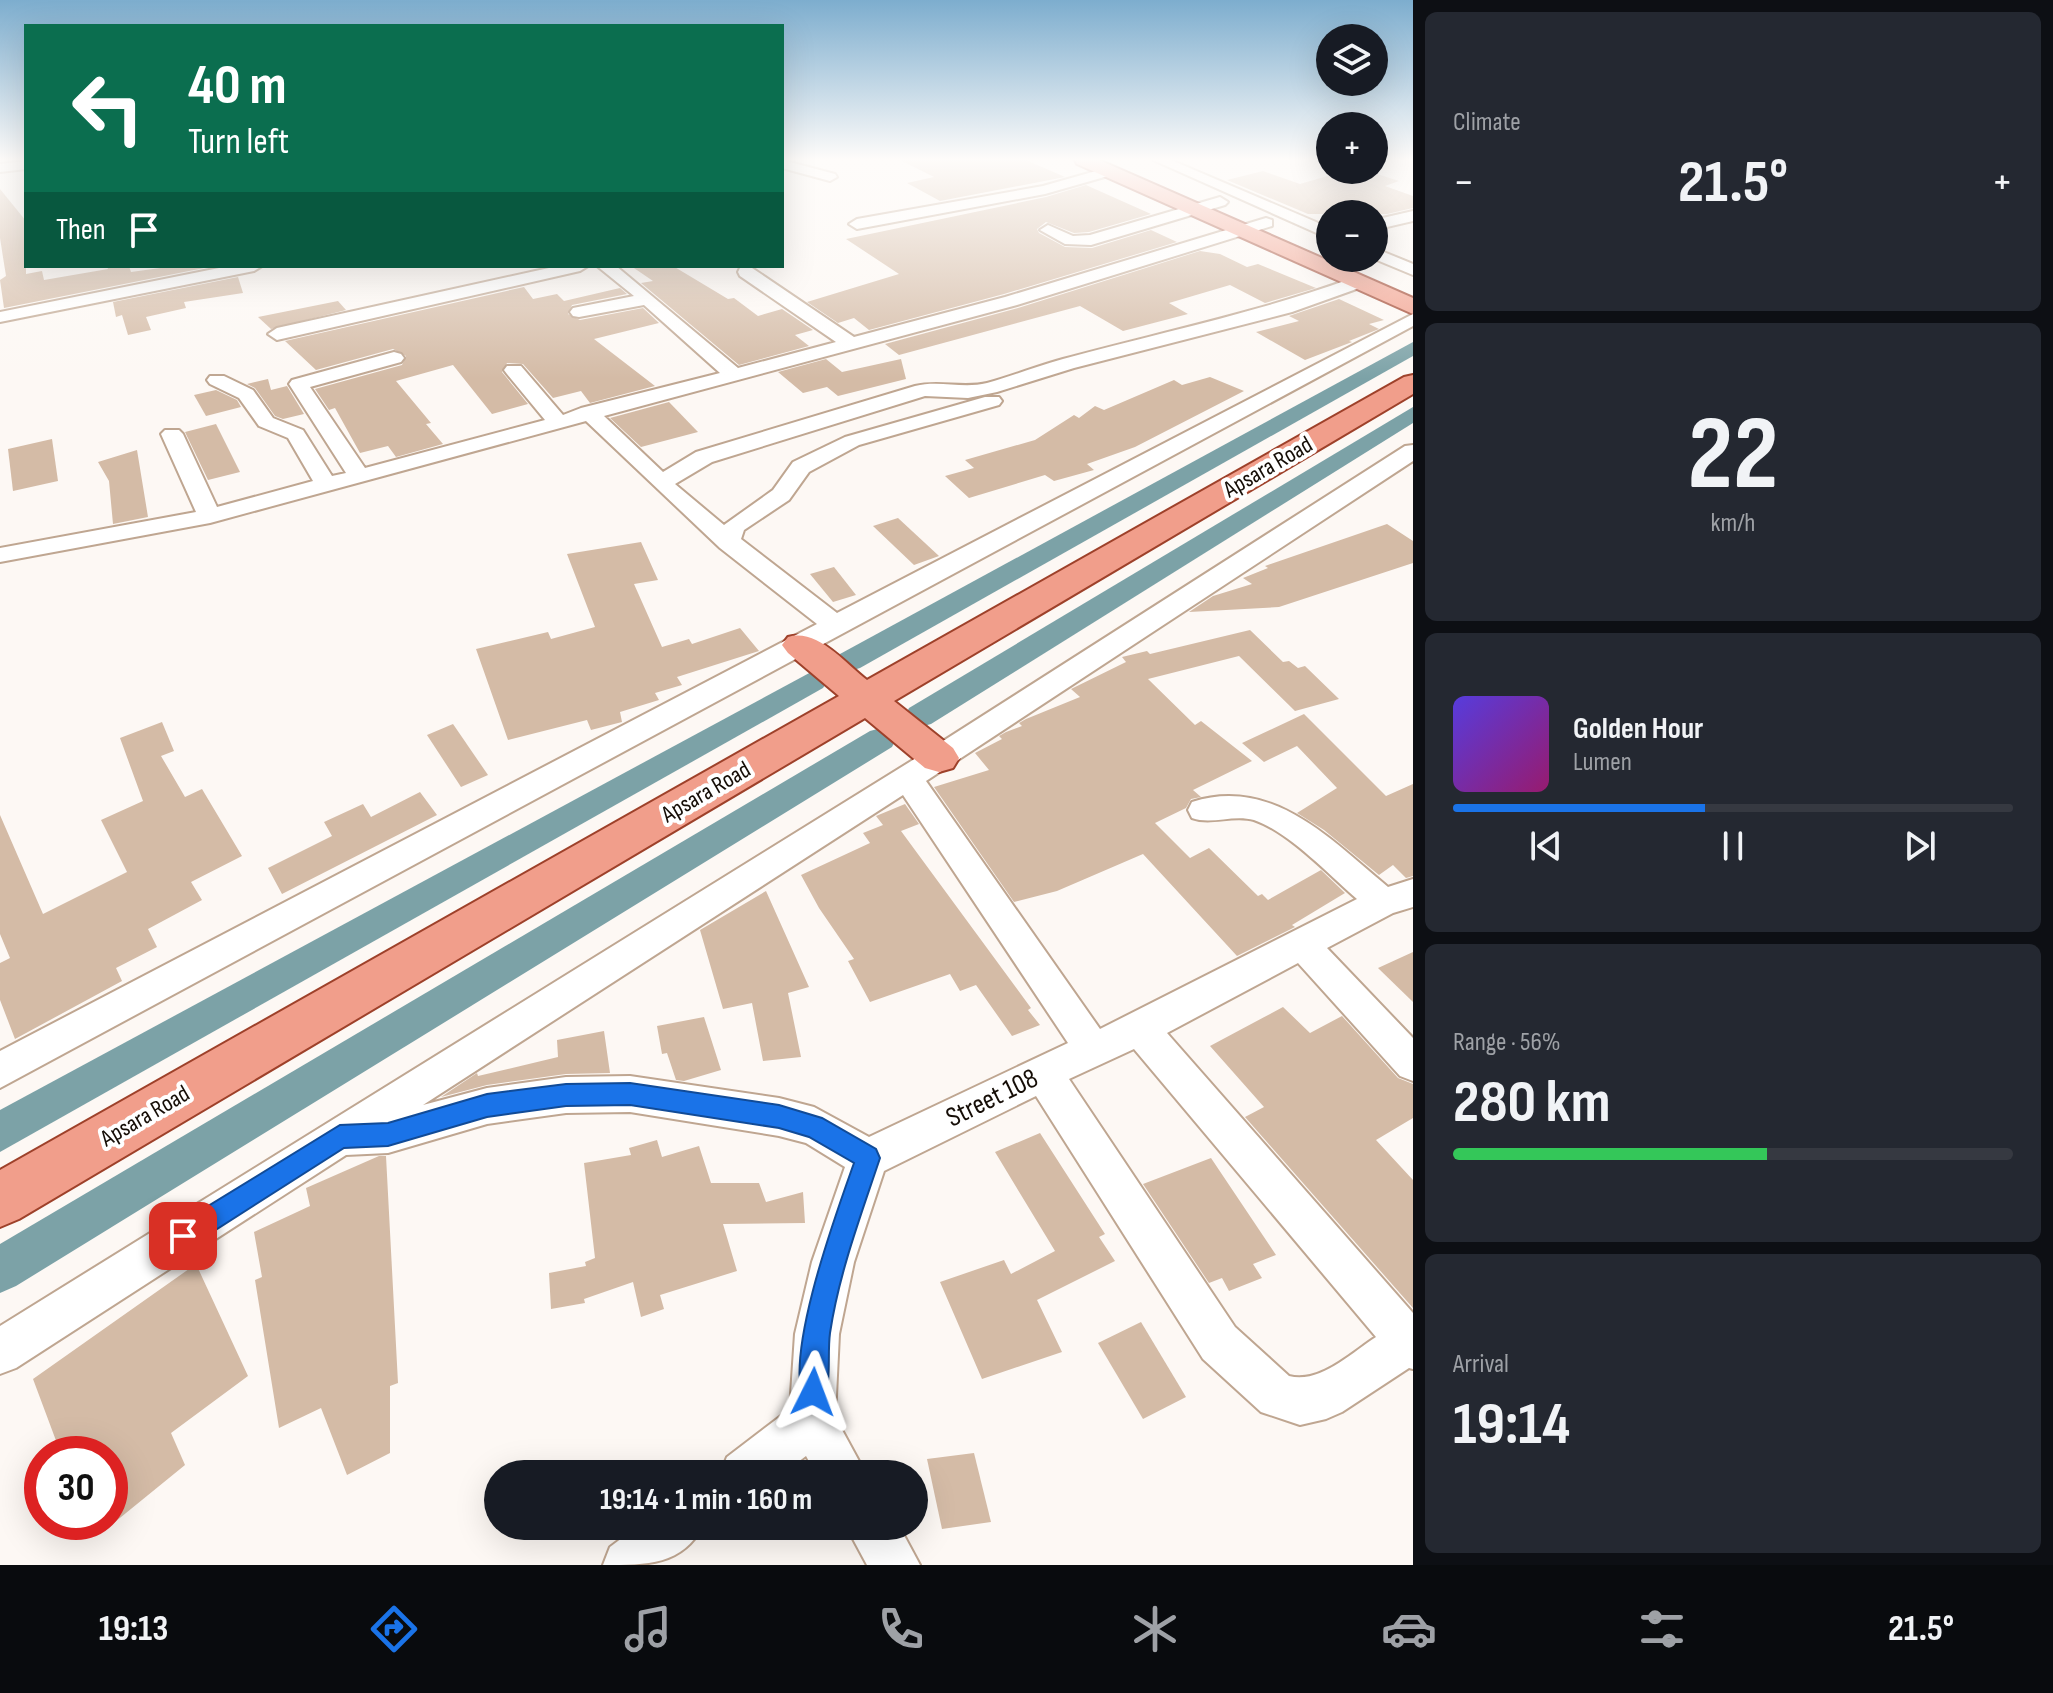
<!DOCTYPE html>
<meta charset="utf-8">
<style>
body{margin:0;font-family:"Sofia Sans Condensed",sans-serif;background:#242831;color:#f1f3f6;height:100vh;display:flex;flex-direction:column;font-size:30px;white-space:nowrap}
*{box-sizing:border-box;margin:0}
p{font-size:26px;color:#9ea1a6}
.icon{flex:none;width:44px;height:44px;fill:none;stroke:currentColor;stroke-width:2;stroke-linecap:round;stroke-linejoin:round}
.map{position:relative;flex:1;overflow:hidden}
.drawer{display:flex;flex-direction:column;gap:12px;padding:12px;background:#0d0f14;width:640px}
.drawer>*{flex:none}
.hud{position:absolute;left:24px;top:24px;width:760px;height:244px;border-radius:0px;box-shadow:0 8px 32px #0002;background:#0b6e4f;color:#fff;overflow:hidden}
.controls{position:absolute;left:1316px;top:24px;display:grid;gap:16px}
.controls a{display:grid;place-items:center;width:72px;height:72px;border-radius:50%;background:#171b24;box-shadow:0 8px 32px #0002;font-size:40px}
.speed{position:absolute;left:24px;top:1436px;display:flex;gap:16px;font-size:40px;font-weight:700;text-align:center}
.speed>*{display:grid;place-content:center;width:104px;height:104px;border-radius:50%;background:#171b24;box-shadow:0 8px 32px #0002;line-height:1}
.speed .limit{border:12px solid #d22;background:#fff;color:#111}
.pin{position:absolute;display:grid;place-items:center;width:68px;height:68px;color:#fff;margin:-34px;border-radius:16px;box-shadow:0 4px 12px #0006}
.me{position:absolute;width:88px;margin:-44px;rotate:3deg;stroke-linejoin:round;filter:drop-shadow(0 0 6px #0008)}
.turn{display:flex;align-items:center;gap:28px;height:168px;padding:0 32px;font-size:36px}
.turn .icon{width:104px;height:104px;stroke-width:2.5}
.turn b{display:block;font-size:56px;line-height:68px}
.then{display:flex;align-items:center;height:76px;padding:0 32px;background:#0003;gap:16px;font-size:30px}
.big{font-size:60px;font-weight:700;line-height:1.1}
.drawer .widget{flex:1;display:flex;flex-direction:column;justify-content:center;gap:12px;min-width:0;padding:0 28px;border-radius:12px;background:#242831}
.drawer .dial{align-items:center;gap:0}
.dial b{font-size:104px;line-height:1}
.song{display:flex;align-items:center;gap:24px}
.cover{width:96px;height:96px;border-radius:12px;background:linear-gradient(135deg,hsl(250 70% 55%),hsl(320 70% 35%))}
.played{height:8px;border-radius:4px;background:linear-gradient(90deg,#1a73e8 45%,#363941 45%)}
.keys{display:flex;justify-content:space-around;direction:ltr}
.heat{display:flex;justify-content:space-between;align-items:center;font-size:44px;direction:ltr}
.charge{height:12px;border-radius:6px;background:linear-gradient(90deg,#34c759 56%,#363941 0)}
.trip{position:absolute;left:484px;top:1460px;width:444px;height:80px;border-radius:40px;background:#171b24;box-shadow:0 8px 32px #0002;font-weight:700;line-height:80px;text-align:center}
.menu{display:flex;height:128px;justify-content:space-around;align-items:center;background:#090b0e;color:#9ea1a6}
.menu .icon{width:56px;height:56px}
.menu .on{color:#1a73e8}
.menu b{font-size:36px;color:#f1f3f6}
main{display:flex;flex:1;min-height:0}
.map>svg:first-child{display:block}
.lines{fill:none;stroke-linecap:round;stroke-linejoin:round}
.canal{fill:#7ca2a7;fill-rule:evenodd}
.building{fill:#d4bba6}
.minor-casing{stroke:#bfa691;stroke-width:4}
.major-casing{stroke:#9e412a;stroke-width:4}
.minor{fill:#fff;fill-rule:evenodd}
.major{fill:#f19e8b;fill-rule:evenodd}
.route{fill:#1a73e8;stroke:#114b97;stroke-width:2}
.labels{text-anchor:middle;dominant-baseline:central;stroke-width:8;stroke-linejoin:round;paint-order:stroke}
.street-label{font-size:24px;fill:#150d06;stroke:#fff}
.near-street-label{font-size:28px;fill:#150d06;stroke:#fff}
</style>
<main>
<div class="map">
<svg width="1413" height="1565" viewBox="0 0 1413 1565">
<rect width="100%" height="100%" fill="#fdf8f4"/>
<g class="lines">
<!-- canal -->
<g class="canal">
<polygon points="1413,342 1413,356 860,668 850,671 840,668 836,661 840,654"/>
<polygon points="1413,407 1413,423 931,724 920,727 909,724 905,716 909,708"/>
<polygon points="813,671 823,674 828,681 823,688 0,1152 0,1110"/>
<polygon points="881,728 892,731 896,739 892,747 16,1286 0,1293 0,1244 870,731"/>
</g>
</g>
<!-- building -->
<g class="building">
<polygon points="900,160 1026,160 1065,177 940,201 907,183 934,177"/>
<polygon points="1348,170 1365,170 1399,181 1385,186 1413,196 1413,208 1387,214 1308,214 1227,180 1263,171 1300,184"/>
<polygon points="1086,185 1151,214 1089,232 1074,233 1046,222 1037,229 1039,233 1065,247 1092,248 1151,230 1177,242 1004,294 869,330 854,318 838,323 807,302 899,274 846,239 1046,197"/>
<polygon points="0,189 26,221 26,274 42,271 44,280 108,269 107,266 129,266 131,272 175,266 214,266 4,308 0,280 6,276 0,238"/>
<polygon points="1200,251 1220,254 1247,267 1258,264 1316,288 1265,303 1230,285 1169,303 1188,314 1123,331 1080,306 899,355 885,344 1018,308"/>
<polygon points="631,266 673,266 728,299 734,298 758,316 782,309 813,330 795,335 809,346 739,365 641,283 653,281"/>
<polygon points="238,277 243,293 184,302 186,308 146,317 151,330 128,335 122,315 116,317 113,302"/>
<polygon points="524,287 533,299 557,294 564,301 620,288 627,294 572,305 568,314 580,320 643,308 659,323 594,339 655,386 590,403 581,391 553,398 523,364 507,363 502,372 528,404 492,414 453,365 396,381 431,423 426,424 443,444 396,457 388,446 360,453 335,408 329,410 315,389 402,365 406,356 393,349 316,370 285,341"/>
<polygon points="1339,299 1384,320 1369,324 1379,329 1349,341 1352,342 1305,360 1256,332 1299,321 1289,316"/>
<polygon points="338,301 346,310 271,329 258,317"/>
<polygon points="826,359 842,372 901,359 906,379 838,396 827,387 803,393 778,372"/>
<polygon points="1210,377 1244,391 1135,447 1087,464 1094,470 1054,481 1045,475 969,498 945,476 974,468 965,460 1035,440 1074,415 1079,418 1095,406 1104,410 1174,380 1182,385"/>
<polygon points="268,379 271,390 287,386 304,414 283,419 275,416 255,388 247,384"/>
<polygon points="216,390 237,400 241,407 206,416 194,395"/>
<polygon points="669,402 698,432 641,447 610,418"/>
<polygon points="216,424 240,472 208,480 185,432"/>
<polygon points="52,439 58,481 13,491 8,449"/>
<polygon points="137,450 148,517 113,524 109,481 98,462"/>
<polygon points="898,518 939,556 914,565 873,526"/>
<polygon points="1387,524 1413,541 1413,563 1279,607 1189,612 1213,596 1252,584 1243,578 1268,568 1265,566"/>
<polygon points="641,542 658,580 634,584 662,647 689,639 692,644 740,628 759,651 677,677 682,685 655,693 659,700 620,712 622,722 591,730 587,720 508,740 476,649 548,632 551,639 595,627 567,554"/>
<polygon points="834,567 856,595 833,602 810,574"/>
<polygon points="1250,630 1283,662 1289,661 1298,668 1305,666 1339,699 1295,711 1239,656 1148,679 1195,725 1201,721 1252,761 1193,790 1201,797 1191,799 1186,808 1155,823 1190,858 1209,848 1258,896 1262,894 1268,900 1321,870 1345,893 1292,925 1295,927 1237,956 1143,854 1057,891 1014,902 934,787 989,770 975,753 1002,739 999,736 1006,732 1022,726 1019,723 1026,719 1080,697 1071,689 1126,662 1122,657 1147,651 1150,654"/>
<polygon points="1304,714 1386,796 1413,784 1413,876 1406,878 1393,865 1379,875 1324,830 1297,813 1337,788 1297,746 1264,762 1242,743"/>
<polygon points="162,722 174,751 161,756 185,797 202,789 242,856 191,882 202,900 148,929 157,947 116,968 122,981 15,1039 0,1000 0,963 10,958 0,934 0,815 43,914 127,872 101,820 143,801 120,738"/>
<polygon points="453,724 488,775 461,787 427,735"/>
<polygon points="420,792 437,815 282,894 268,868 332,836 324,822 363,804 371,817"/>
<polygon points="905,804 919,824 901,831 1031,1008 1028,1010 1040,1025 1012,1036 976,985 960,991 950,974 870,1002 848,961 854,959 819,908 801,875 870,843 863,833 883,825 876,816"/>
<polygon points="766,891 809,987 788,993 801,1057 763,1061 752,1003 723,1009 700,930"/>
<polygon points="1413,952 1413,1002 1378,968"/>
<polygon points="1283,1007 1310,1033 1342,1016 1398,1078 1413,1084 1413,1118 1376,1140 1413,1180 1413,1308 1245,1117 1264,1107 1210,1046"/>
<polygon points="704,1017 721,1070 684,1081 676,1080 667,1053 662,1054 657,1026"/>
<polygon points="604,1031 610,1073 566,1074 487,1085 441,1097 477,1073 478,1076 558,1057 557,1040"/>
<polygon points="1040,1133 1105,1234 1099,1237 1115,1261 1037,1300 1062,1352 982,1379 940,1282 1004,1260 1011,1274 1055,1251 995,1152"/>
<polygon points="657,1140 662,1157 699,1146 711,1183 759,1183 766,1202 803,1192 805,1223 723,1224 737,1271 660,1295 664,1309 641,1317 633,1282 584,1299 585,1303 551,1309 549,1273 586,1266 585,1262 595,1258 584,1163 631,1155 629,1148"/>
<polygon points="379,1156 386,1156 398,1383 390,1386 390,1453 347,1475 321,1408 279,1428 255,1280 262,1277 254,1232 310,1206 306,1188"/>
<polygon points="1211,1158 1276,1255 1253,1264 1262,1278 1229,1291 1222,1278 1209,1283 1143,1184"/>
<polygon points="196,1264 248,1376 171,1433 185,1465 110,1526 110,1454 61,1454 33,1379"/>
<polygon points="1141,1322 1186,1397 1143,1419 1098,1343"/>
<polygon points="974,1453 991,1522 942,1529 927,1459"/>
</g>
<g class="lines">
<defs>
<g id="minor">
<polygon points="782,160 835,174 837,177 830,181 782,168"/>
<polygon points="1153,160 1171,160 1330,228 1330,239"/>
<polygon points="26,161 26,169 0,172 0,164"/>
<polygon points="1110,167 1117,171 1115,174 1045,194 857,229 849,224 857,219 1043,186"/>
<polygon points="1220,197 1228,202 1225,205 1091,245 1065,244 1040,230 1048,225 1073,236 1090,235"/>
<polygon points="1413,211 1413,221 1374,230 1374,220"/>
<path d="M1266 218 1272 220V226L1017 305 604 416 663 472 696 452 915 386C939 380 963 389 987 383 1013 376 1037 366 1063 359 1159 333 1256 313 1350 279H1362L1365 283 1362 287 1292 312 1074 368 997 392 968 398 925 396 712 462 675 484 724 525 773 490 793 462 845 437 985 397H999L1002 401 999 405 859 445 809 472 789 500 744 530 741 539 837 613 1413 314V326L0 1088V1051L817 624 720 548 586 421 210 523 0 562V548L196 512 161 434 165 430H179L183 434 217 507 313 481 288 438 259 426 239 398 210 384 207 380 210 376H224L253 390 273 418 303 430 332 476 346 473 289 384 292 380 394 352 401 354 404 358 401 362 310 387 365 468 545 420 507 374 504 370 507 366H521L563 415 581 408 720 373 644 305 579 317 573 316 570 312 573 308 634 296 597 266H616L738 368 836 342 740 276 738 272 740 268H752L854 337 1005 297Z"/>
<polygon points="1374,248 1413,264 1413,275 1372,258"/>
<polygon points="229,266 262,266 254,271 0,322 0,312"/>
<polygon points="558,266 588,266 580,271 277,340 268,334 277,328"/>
<path d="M1413 445V461L926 781 1100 1029 1357 899C1329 875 1289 832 1254 820 1233 814 1212 825 1192 818L1188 810 1192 802C1273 776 1331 840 1388 887L1413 879V907L1393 913 1327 948 1413 1038V1081L1400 1076 1298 963 1167 1033 1413 1313V1369L1409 1368 1342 1412 1326 1419 1300 1425 1261 1412 1203 1359 1036 1096 884 1171 854 1262 839 1334 835 1417 866 1474H816L806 1456 782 1474H720L727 1457 790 1409 795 1334 812 1262 845 1167 806 1143 779 1136 630 1112 566 1113 487 1124 388 1153 346 1155 16 1368 0 1374V1326L929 750 1405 446ZM903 795 1068 1043 869 1137 814 1107 779 1098 630 1076 566 1077 487 1088 423 1105ZM1134 1049 1376 1337C1351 1353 1320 1384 1289 1376L1235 1327 1069 1079Z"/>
<path d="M638 1526H703C682 1565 648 1565 603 1565L610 1547Z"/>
<polygon points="846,1526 899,1526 920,1565 867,1565"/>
</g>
<g id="major">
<polygon points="1075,160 1099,160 1413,298 1413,314 1077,164"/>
<path d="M1413 375V394L894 701 953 748 959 758 953 768 939 772 925 768 865 718 19 1219 0 1227V1170L839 696 788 653 782 645 788 637C817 628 845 663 867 680L1404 377Z"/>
</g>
</defs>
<!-- minor casing -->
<use href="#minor" class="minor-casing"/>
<!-- major casing -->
<use href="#major" class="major-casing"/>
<!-- minor -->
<use href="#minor" class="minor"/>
<!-- major -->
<use href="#major" class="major"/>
</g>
<!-- sky -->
<linearGradient id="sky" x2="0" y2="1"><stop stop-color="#7dadce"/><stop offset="0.42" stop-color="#fefcfa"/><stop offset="1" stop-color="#fefcfa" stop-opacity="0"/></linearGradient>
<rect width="1413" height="379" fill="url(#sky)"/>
<!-- route -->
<path class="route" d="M630 1083 779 1105 822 1118 876 1149 880 1158C861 1215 839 1273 830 1333 827 1356 832 1380 823 1402L813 1406 804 1402C784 1354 836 1214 854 1163L809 1137 779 1128 630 1105 566 1106 487 1117 388 1146 344 1148 192 1245 183 1248 174 1245 171 1236 174 1227 340 1125 388 1123 487 1094 566 1084Z"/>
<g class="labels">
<!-- street labels -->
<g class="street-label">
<text transform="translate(1268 467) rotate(-30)">Apsara Road</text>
<text transform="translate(706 792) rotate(-30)">Apsara Road</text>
<text transform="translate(145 1116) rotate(-30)">Apsara Road</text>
</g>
<!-- near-street labels -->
<g class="near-street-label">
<text transform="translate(992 1098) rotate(-26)">Street 108</text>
</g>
</g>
</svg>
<div class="controls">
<a><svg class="icon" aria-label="layers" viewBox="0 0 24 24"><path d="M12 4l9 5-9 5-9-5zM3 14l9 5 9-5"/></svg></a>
<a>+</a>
<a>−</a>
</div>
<div class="speed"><div class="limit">30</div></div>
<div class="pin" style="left:183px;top:1236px;background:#d93025"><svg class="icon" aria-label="arrive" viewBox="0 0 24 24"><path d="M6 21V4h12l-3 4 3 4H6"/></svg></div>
<svg class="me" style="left:813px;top:1392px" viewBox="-20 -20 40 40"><path d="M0-17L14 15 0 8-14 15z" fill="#1a73e8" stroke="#fff" stroke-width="4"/></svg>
<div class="trip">19:14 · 1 min · 160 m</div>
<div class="hud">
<div class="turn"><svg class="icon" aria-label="left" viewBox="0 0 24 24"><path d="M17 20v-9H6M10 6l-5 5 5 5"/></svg><div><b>40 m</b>Turn left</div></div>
<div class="then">Then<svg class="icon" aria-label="arrive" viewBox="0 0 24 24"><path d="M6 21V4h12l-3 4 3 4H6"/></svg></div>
</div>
</div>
<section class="drawer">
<div class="widget"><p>Climate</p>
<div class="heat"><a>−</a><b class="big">21.5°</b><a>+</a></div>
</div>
<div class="widget dial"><b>22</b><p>km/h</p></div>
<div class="widget">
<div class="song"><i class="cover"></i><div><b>Golden Hour</b><p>Lumen</p></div></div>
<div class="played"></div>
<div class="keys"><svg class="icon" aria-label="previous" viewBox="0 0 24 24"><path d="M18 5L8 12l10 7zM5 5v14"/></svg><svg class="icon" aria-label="pause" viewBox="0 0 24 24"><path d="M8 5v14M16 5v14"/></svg><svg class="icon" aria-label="next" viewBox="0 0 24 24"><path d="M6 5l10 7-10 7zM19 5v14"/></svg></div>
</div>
<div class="widget"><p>Range · 56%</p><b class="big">280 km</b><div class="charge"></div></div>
<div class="widget"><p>Arrival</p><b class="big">19:14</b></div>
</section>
</main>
<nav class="menu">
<b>19:13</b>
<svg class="icon on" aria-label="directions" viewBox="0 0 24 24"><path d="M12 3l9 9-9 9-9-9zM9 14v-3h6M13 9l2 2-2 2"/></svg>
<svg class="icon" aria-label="music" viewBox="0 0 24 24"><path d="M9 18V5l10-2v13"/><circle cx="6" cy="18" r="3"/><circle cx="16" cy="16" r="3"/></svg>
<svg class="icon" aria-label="phone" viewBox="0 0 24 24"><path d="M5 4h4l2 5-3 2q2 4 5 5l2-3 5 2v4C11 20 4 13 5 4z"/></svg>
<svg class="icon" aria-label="climate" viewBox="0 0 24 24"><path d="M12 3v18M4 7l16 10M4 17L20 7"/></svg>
<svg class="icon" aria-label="car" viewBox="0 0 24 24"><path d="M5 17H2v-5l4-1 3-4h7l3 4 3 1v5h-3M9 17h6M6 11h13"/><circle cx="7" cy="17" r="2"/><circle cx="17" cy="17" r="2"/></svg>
<svg class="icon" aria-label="filters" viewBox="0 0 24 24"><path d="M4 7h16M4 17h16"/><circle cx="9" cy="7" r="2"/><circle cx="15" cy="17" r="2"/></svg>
<b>21.5°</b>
</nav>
